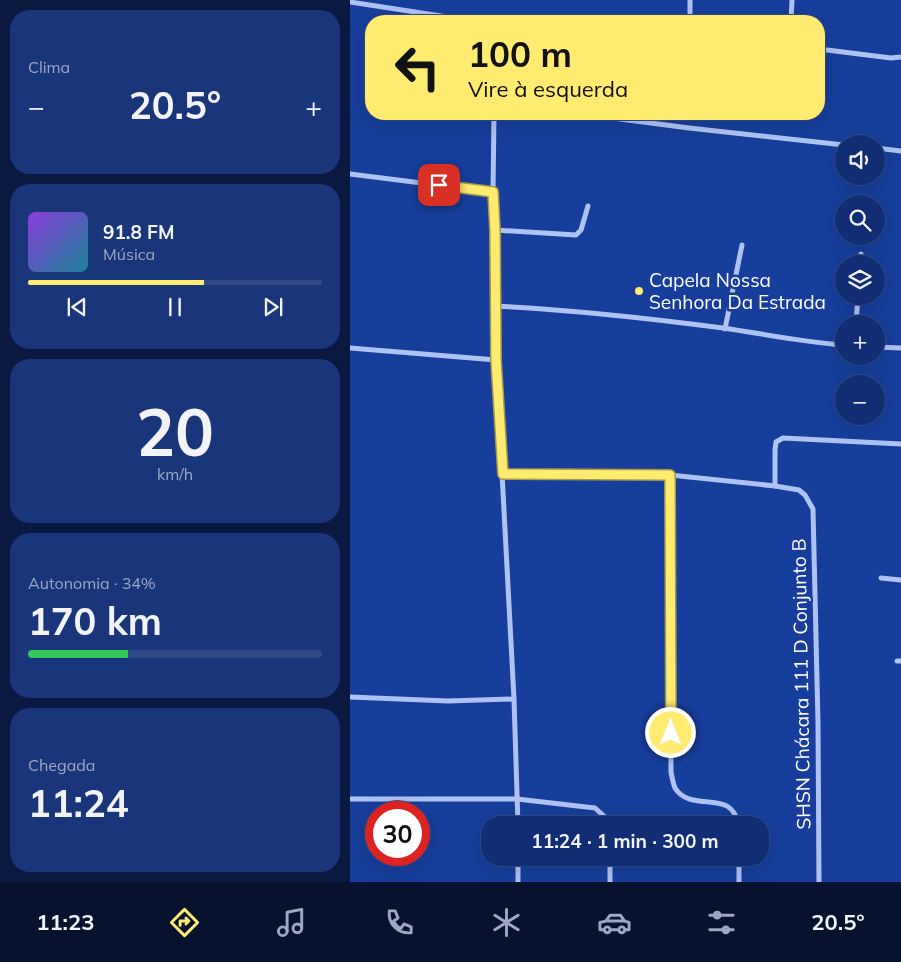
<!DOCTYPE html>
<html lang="pt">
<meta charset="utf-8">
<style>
body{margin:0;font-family:Mulish,sans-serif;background:#1a367a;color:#f1f3f6;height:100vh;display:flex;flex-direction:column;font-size:19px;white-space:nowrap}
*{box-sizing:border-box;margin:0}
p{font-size:16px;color:#9ca8c5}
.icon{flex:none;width:28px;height:28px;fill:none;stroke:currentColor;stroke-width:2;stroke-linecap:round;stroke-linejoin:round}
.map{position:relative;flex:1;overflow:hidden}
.side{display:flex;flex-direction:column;gap:10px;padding:10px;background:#091940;width:350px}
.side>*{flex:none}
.top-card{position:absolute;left:15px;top:15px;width:460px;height:105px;border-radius:20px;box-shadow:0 5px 20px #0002,0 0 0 1px #304a87;background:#ffeb6f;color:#111;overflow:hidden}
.tools{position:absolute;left:485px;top:135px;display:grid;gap:10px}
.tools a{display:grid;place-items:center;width:50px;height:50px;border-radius:50%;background:#112e75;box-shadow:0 5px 20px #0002,0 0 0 1px #304a87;font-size:25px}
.speed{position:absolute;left:15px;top:801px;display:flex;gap:10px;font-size:25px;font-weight:700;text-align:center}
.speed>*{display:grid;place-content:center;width:65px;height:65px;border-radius:50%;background:#112e75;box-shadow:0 5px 20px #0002,0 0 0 1px #304a87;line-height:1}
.speed .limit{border:8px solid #d22;background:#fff;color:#111}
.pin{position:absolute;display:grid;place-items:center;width:42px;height:42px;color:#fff;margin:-21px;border-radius:10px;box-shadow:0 2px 8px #0006}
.me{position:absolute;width:55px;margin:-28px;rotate:0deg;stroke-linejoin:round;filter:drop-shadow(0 0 4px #0008)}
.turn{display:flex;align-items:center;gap:18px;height:105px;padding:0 20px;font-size:22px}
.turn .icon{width:65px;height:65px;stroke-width:2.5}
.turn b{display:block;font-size:35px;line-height:42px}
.big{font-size:38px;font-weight:700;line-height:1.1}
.side .tile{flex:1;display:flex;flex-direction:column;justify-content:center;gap:8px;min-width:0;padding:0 18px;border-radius:20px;background:#1a367a}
.side .dial{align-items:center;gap:0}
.dial b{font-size:65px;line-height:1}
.song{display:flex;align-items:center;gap:15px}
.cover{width:60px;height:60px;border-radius:8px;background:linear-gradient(135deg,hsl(270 70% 55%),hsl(190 70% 35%))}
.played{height:5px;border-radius:2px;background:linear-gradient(90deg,#ffeb6f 60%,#304a87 60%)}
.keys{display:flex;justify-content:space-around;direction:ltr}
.heat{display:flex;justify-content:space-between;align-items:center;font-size:28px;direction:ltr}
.charge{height:8px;border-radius:4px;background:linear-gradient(90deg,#34c759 34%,#304a87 0)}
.trip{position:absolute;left:131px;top:816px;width:288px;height:50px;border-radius:20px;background:#112e75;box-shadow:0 5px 20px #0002,0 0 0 1px #304a87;font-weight:700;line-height:50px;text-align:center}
.menu{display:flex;height:80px;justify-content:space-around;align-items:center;background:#07122f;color:#9ca8c5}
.menu .icon{width:35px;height:35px}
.menu .selected{color:#ffeb6f}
.menu b{font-size:22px;color:#f1f3f6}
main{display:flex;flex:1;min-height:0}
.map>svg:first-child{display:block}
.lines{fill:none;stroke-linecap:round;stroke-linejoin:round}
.minor{stroke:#aec3f2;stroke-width:5}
.route-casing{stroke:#a69948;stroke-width:12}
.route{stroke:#ffeb6f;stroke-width:9}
.poi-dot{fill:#ffeb6f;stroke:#173e9c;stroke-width:2}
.labels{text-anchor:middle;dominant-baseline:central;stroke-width:5;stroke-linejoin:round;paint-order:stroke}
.poi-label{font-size:19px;fill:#fff;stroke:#173e9c;text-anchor:start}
.street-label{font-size:19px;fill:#fff;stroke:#173e9c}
</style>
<main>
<section class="side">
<div class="tile"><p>Clima</p>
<div class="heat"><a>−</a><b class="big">20.5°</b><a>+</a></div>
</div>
<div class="tile">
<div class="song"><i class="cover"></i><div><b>91.8 FM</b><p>Música</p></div></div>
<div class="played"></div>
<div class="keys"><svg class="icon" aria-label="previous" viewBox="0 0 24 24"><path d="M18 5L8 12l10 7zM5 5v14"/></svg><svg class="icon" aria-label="pause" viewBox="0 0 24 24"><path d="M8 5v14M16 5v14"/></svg><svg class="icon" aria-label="next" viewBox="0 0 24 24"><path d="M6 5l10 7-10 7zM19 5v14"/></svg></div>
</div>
<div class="tile dial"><b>20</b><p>km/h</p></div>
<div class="tile"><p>Autonomia · 34%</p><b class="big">170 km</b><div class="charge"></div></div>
<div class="tile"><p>Chegada</p><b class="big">11:24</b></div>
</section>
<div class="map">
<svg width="551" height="882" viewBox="0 0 551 882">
<rect width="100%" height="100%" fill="#173e9c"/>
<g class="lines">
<!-- minor -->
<g class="minor">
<polyline points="0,2 124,21"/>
<polyline points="340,21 340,0"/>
<polyline points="441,21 442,0"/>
<polyline points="469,49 541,58 551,57"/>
<polyline points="144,114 143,192 145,230 146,360 164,699 168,825"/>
<polyline points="232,114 339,128 494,145"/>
<polyline points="526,148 551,151"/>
<polyline points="0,174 143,192"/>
<polyline points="145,230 226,235 231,230 238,206"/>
<polyline points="510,264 511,254"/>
<path d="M146 306C222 310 298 318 373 328 414 334 453 342 494 345"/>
<polyline points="506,324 508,296"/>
<polyline points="375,329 392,245"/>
<polyline points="526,347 551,348"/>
<polyline points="0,348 146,360"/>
<polyline points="153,474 320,475 425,486 449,490 455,495 463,509 468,723 469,882"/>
<path d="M320 475 321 772C322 777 323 783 325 788 341 814 383 787 388 825"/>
<polyline points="425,486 425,450 426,442 433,438 551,444"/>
<polyline points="531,578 551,580"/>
<polyline points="547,661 551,661"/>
<polyline points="0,697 98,701 164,699"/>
<polyline points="0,799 167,799 245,808 255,817 257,825"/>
<polyline points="168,858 168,882"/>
<polyline points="260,858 260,882"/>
<polyline points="389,858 389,882"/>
</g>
</g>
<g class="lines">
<defs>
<polyline id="route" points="89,185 143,192 145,230 146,360 153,474 320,475 321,733"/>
</defs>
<!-- route casing -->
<use href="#route" class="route-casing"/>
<!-- route -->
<use href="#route" class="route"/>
</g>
<!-- markers -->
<circle class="poi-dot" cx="289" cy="291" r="5"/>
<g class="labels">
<!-- poi labels -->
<g class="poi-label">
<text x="299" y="280">Capela Nossa<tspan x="299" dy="22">Senhora Da Estrada</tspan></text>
</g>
<!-- street labels -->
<g class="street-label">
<text transform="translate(451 684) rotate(-91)">SHSN Chácara 111 D Conjunto B</text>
</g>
</g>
</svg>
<div class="tools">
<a><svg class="icon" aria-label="sound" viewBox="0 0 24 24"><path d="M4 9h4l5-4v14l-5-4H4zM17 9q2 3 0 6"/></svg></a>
<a><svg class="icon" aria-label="search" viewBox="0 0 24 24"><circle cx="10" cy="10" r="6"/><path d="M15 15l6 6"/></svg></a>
<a><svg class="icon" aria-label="layers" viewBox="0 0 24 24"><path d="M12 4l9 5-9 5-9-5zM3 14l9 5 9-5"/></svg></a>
<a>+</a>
<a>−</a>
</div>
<div class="speed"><div class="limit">30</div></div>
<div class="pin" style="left:89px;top:185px;background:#d93025"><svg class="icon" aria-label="arrive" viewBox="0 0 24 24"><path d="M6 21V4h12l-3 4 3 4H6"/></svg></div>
<svg class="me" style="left:321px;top:733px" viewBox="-20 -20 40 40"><circle r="17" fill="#ffeb6f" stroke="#fff" stroke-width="3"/><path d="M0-11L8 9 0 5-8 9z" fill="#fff"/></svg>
<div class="trip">11:24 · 1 min · 300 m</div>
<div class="top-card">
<div class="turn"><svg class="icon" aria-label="left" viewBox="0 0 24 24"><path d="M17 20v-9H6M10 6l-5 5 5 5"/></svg><div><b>100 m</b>Vire à esquerda</div></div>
</div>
</div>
</main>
<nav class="menu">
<b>11:23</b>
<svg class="icon selected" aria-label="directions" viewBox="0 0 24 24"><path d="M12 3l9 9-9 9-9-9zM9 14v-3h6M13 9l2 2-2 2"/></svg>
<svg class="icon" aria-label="music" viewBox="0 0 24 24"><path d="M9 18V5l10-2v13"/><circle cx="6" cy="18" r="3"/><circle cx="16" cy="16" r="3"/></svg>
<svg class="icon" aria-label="phone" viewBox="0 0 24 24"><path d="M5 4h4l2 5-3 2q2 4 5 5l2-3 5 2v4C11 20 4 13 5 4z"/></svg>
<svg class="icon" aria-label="climate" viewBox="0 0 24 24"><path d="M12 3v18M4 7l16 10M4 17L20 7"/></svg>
<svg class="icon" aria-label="car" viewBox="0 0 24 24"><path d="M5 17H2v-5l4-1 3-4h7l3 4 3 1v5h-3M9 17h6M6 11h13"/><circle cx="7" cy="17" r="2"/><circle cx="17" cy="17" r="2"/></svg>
<svg class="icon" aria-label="filters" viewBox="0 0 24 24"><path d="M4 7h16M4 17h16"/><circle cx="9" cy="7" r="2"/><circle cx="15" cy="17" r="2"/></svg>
<b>20.5°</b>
</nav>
